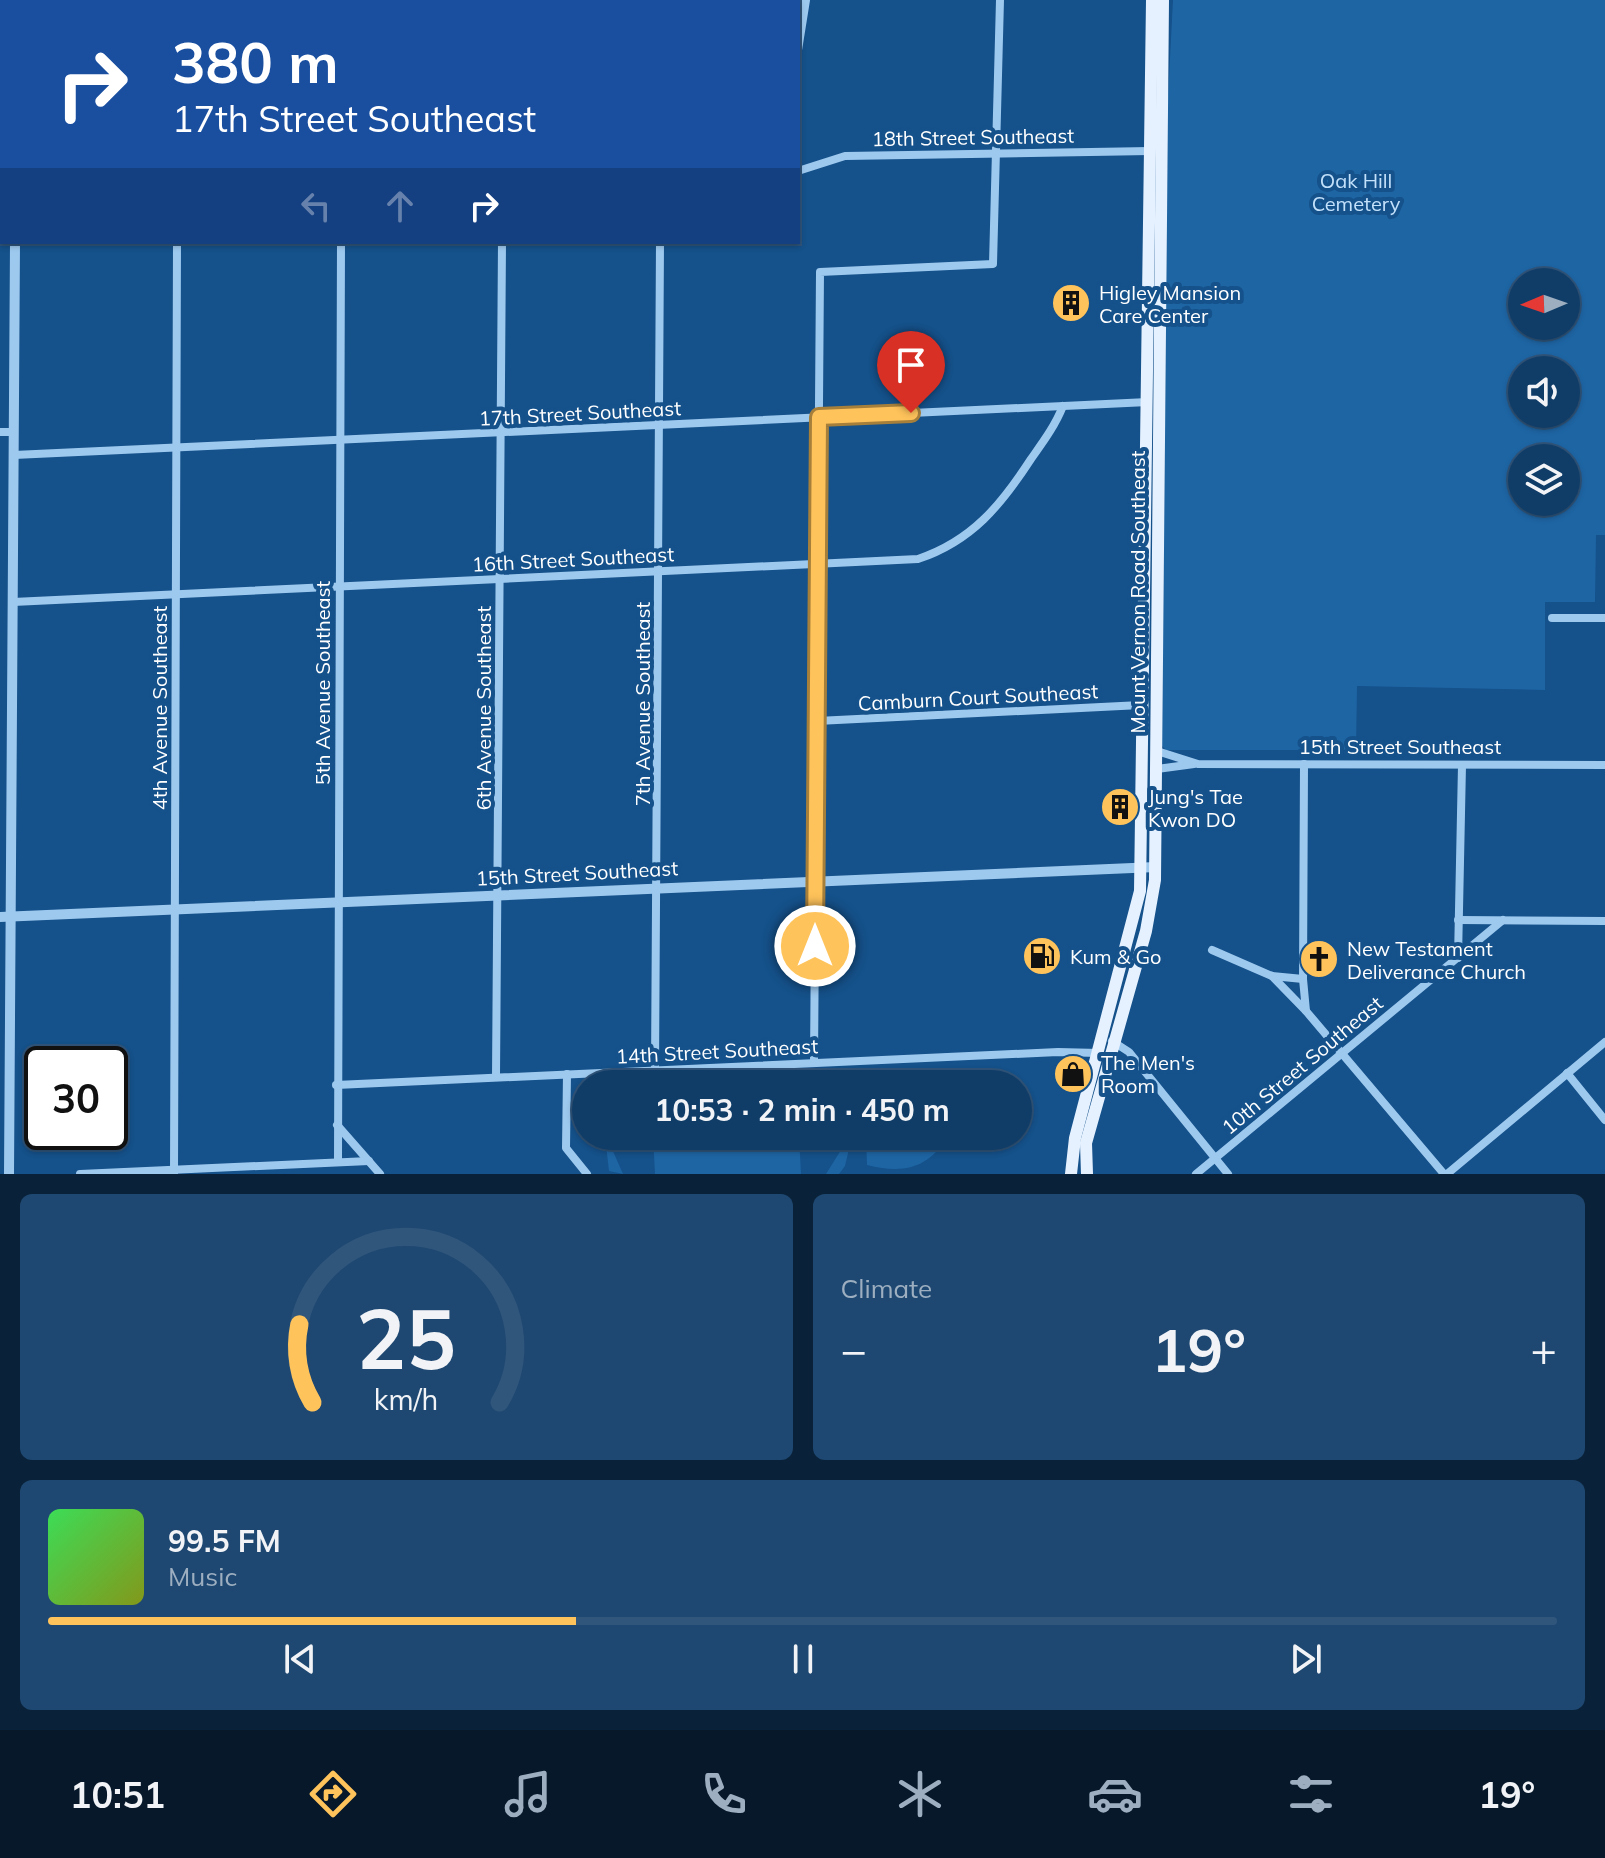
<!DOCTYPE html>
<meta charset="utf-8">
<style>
body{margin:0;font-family:Mulish,sans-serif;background:#1e4871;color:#f1f3f6;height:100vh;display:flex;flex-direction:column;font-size:30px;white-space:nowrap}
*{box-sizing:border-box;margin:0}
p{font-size:26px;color:#9caec0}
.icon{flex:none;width:44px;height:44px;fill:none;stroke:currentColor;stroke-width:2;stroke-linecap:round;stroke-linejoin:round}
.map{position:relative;height:1174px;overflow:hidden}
.sheet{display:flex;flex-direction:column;gap:20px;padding:20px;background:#092239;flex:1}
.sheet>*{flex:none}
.hud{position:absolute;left:0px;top:0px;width:800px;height:244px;box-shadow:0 2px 6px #0004,0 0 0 2px #30567c;background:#1a4fa0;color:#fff;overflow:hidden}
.needle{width:52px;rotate:268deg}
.controls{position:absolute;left:1508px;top:268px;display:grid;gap:16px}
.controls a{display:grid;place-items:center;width:72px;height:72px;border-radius:50%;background:#103d68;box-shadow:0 2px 6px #0004,0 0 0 2px #30567c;font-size:40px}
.speed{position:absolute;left:24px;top:1046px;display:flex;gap:16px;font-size:40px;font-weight:700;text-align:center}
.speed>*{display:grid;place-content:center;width:104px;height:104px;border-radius:50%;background:#103d68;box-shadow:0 2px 6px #0004,0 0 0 2px #30567c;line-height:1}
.speed .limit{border:4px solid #111;border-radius:12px;background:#fff;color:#111}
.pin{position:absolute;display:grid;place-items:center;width:68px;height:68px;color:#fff;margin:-82px -34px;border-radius:50% 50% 50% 0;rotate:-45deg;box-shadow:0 0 8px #0007}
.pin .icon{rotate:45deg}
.me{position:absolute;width:88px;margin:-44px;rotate:0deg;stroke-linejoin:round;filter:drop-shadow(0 0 6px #0008)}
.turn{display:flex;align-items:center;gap:28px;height:168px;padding:0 40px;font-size:36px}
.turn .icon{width:104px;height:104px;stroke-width:2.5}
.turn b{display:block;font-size:56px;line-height:68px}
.lanes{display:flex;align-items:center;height:76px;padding:0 40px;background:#0003;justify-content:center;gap:40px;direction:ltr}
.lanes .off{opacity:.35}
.big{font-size:60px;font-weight:700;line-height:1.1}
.sheet .widget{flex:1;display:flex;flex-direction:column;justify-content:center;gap:12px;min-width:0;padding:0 28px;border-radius:12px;background:#1e4871}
.sheet .dial{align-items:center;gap:0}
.dial svg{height:208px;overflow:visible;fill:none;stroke:#30567c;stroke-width:7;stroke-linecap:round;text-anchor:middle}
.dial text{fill:#f1f3f6;stroke:none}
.song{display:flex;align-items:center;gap:24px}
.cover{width:96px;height:96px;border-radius:12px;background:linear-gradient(135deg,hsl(130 70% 55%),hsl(70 70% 35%))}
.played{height:8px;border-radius:4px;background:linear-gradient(90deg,#ffc35b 35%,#30567c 35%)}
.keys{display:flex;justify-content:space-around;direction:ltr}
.heat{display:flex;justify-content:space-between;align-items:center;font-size:44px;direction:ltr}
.sheet .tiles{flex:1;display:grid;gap:20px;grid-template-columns:1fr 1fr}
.widget:last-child{grid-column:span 2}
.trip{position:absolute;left:572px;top:1070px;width:460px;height:80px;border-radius:40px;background:#103d68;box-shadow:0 2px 6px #0004,0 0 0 2px #30567c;font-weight:700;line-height:80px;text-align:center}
.menu{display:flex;height:128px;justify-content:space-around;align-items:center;background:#06182a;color:#9caec0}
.menu .icon{width:56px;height:56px}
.menu .on{color:#ffc35b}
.menu b{font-size:36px;color:#f1f3f6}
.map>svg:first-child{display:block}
.green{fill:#1e65a4;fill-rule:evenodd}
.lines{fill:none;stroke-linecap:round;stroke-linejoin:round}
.minor{stroke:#9dc9ef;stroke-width:8}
.tertiary{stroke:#9dc9ef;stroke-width:10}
.secondary{stroke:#cbe3fa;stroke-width:12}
.primary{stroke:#e5f1ff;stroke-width:12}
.route-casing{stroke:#a67f3b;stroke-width:20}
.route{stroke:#ffc35b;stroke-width:14}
.labels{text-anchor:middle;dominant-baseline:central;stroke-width:8;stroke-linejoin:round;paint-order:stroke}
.street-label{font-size:20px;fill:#fff;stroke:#15518a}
.park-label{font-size:20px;fill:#c3e1fb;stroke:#15518a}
.poi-label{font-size:20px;fill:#fff;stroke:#15518a;text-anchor:start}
</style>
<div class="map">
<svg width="1605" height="1174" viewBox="0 0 1605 1174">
<rect width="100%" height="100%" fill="#15518a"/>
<!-- green -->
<g class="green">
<path d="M1173 0H1605V535H1596L1595 602H1545V690L1357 686 1356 750H1166L1162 746 1168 97ZM1522 282H1566V326H1522ZM1522 370H1566V414H1522ZM1522 458H1566V502H1522Z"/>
<polygon points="948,1076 950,1084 869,1084 873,1080"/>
<polygon points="605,1136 615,1136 612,1149 623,1174 609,1171"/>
<polygon points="653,1136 799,1136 801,1174 655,1174"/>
<polygon points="842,1136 852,1136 845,1166 839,1174 826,1174 841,1150"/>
<path d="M866 1136H948C928 1169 903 1174 867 1165Z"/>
</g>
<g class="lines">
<!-- minor -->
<g class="minor">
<polyline points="179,2 179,0"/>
<polyline points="343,2 343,0"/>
<polyline points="662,2 663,0"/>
<polyline points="798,50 806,0"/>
<polyline points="798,171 845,156 1150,151"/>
<polyline points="0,240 2,240"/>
<polyline points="0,432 14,432"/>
<polyline points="14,455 1148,402"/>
<path d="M13 602 918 559C972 541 1001 505 1031 459 1043 442 1055 426 1063 406"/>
<polyline points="1552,618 1605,618"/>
<polyline points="817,721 1141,705"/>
<polyline points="1157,751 1198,764 1605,765"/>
<polyline points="1304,764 1303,979 1306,1011 1444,1174"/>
<polyline points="1157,769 1194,764"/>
<polyline points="1458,920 1605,921"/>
<polyline points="1212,950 1272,976 1303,979"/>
<polyline points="1458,958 1462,765"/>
<polyline points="1272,976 1306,1011"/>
<polyline points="1112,1041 1129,1052 1228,1174"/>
<polyline points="814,1062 820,272 993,264 1000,0"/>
<polyline points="655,1070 660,242"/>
<polyline points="1567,1073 1605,1120"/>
<polyline points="567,1074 566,1148 587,1174"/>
<polyline points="496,1077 502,242"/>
<polyline points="336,1085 1058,1052 1099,1053"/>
<polyline points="337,1125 380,1174"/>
<polyline points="338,1162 341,242"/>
<polyline points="80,1174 369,1161"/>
<polyline points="174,1174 177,242"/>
<polyline points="1196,1174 1503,920"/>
<polyline points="1447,1174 1605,1042"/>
</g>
<!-- tertiary -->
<g class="tertiary">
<polyline points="16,2 16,0"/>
<polyline points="0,917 1156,867"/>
<polyline points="9,1174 15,242"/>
</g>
<!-- secondary -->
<g class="secondary">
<polyline points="509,2 557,0"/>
<polyline points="0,25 2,25"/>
</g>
<!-- primary -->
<g class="primary">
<polyline points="1071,1174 1075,1138 1140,891 1152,0"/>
<polyline points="1087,1174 1086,1143 1146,931 1155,880 1163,0"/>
</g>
</g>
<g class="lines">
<defs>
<polyline id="route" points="815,946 819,417 911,413"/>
</defs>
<!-- route casing -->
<use href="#route" class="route-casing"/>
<!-- route -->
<use href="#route" class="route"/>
</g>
<!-- icons -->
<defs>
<symbol id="building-disc" viewBox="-11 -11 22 22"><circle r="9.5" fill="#ffc35b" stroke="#15518a"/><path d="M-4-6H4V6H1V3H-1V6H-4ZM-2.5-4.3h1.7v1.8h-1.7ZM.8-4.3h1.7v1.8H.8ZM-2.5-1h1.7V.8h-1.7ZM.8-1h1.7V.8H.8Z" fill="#111"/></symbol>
<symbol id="fuel-disc" viewBox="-11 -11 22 22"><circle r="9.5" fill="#ffc35b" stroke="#15518a"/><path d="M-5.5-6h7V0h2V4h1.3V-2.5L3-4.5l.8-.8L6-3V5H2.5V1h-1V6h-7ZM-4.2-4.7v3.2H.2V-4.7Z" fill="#111"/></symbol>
<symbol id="church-disc" viewBox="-11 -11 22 22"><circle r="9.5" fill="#ffc35b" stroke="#15518a"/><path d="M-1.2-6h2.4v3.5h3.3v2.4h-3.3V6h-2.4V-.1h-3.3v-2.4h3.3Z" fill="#111"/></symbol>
<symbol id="shop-disc" viewBox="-11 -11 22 22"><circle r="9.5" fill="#ffc35b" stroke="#15518a"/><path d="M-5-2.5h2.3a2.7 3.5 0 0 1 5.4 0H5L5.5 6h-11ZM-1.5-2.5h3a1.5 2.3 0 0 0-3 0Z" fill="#111"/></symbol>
</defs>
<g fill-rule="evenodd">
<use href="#building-disc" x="1049" y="281" width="44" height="44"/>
<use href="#building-disc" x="1098" y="785" width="44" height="44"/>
<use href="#fuel-disc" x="1020" y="934" width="44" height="44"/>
<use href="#church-disc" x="1297" y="937" width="44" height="44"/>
<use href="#shop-disc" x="1051" y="1052" width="44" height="44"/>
</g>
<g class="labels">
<!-- street labels -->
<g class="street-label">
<text transform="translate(973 137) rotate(-1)">18th Street Southeast</text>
<text transform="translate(580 413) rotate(-3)">17th Street Southeast</text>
<text transform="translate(573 559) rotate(-3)">16th Street Southeast</text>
<text transform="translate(1137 592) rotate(-90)">Mount Vernon Road Southeast</text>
<text transform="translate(322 683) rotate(-90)">5th Avenue Southeast</text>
<text transform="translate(978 697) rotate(-3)">Camburn Court Southeast</text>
<text transform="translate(642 704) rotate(-90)">7th Avenue Southeast</text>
<text transform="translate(159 708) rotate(-90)">4th Avenue Southeast</text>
<text transform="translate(483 708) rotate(-90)">6th Avenue Southeast</text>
<text x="1400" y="746">15th Street Southeast</text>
<text transform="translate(577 873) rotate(-3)">15th Street Southeast</text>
<text transform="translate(717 1051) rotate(-3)">14th Street Southeast</text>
<text transform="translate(1302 1065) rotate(-40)">10th Street Southeast</text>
</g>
<!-- park labels -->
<g class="park-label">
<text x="1356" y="180">Oak Hill<tspan x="1356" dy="23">Cemetery</tspan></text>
</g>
<!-- poi labels -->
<g class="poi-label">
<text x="1099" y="292">Higley Mansion<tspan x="1099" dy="23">Care Center</tspan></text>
<text x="1148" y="796">Jung's Tae<tspan x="1148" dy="23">Kwon DO</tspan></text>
<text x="1347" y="948">New Testament<tspan x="1347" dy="23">Deliverance Church</tspan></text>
<text x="1070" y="956">Kum &amp; Go</text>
<text x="1101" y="1062">The Men's<tspan x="1101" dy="23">Room</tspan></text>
</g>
</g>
</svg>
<div class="controls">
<a><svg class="needle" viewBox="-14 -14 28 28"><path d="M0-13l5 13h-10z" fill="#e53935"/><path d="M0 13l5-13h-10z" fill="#9caec0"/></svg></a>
<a><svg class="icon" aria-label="sound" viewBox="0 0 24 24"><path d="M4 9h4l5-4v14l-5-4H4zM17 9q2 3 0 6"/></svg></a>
<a><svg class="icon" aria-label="layers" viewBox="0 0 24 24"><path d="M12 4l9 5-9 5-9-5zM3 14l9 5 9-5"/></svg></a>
</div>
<div class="speed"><div class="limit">30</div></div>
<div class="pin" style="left:911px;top:413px;background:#d93025"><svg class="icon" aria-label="arrive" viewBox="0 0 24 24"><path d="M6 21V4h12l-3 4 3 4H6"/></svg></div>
<svg class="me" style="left:815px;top:946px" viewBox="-20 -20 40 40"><circle r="17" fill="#ffc35b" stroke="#fff" stroke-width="3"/><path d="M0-11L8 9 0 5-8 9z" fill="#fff"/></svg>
<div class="trip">10:53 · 2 min · 450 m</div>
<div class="hud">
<div class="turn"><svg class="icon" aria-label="right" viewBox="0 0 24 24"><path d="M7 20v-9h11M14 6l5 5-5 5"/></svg><div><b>380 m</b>17th Street Southeast</div></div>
<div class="lanes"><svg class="icon off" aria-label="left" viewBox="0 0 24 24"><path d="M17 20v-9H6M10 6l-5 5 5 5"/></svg><svg class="icon off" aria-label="ahead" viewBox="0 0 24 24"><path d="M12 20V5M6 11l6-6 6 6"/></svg><svg class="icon" aria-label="right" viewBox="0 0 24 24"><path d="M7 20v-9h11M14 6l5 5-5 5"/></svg></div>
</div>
</div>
<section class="sheet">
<div class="tiles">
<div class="widget dial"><svg viewBox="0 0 100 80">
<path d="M14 69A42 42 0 1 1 86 69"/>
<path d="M14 69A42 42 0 0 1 9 39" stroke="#ffc35b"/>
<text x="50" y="56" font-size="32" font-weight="700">25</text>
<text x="50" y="72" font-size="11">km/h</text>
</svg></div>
<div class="widget"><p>Climate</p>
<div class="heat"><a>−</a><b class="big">19°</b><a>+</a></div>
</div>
<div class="widget">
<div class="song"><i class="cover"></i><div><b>99.5 FM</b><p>Music</p></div></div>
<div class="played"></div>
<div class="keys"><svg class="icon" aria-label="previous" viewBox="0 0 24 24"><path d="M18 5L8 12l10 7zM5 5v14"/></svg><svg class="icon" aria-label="pause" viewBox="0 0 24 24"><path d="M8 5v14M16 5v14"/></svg><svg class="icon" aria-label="next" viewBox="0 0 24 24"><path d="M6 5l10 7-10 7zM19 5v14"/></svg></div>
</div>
</div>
</section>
<nav class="menu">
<b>10:51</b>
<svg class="icon on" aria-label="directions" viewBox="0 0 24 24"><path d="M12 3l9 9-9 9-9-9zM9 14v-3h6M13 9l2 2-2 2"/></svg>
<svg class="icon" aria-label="music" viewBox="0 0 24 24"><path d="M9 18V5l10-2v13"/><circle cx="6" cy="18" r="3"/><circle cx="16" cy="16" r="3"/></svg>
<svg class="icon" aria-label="phone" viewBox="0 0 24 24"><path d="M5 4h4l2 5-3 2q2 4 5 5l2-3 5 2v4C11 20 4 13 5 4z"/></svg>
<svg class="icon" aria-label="climate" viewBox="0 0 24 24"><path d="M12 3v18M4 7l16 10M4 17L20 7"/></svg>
<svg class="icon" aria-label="car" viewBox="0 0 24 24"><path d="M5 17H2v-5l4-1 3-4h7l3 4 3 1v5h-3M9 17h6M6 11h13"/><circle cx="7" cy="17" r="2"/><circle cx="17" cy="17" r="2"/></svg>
<svg class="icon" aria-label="filters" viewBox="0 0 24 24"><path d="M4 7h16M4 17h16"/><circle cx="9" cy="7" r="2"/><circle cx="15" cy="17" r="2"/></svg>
<b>19°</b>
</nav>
